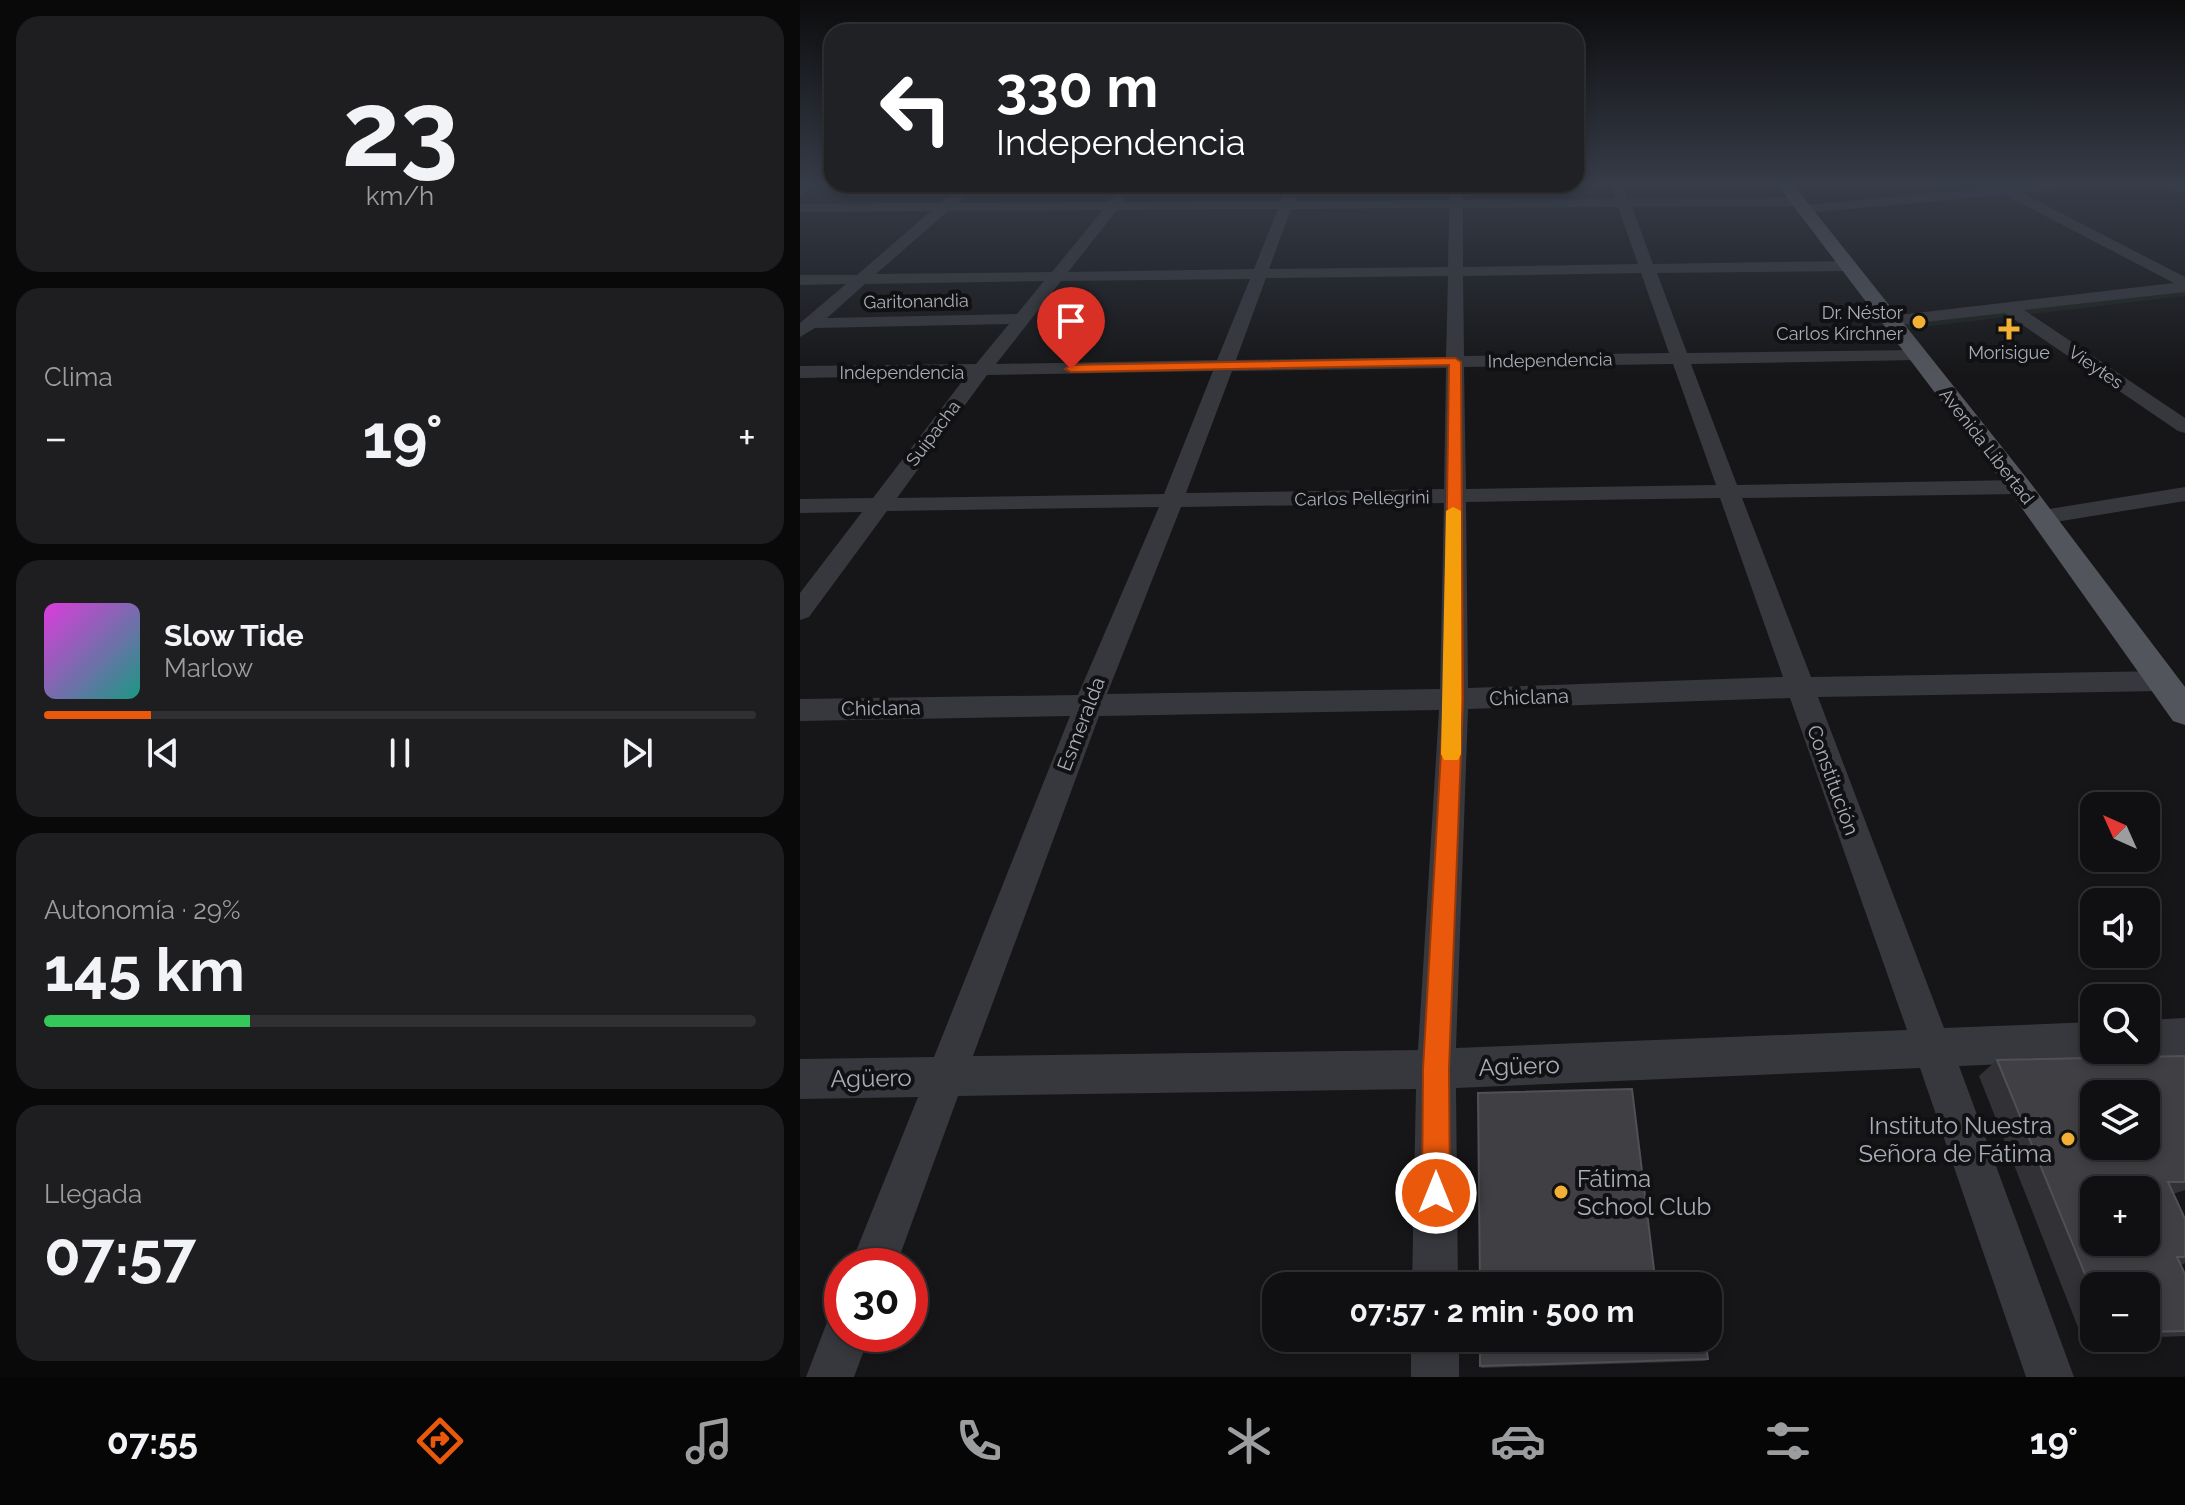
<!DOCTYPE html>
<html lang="es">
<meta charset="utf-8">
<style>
body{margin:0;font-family:Raleway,sans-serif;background:#1e1e20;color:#f1f3f6;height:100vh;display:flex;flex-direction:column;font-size:30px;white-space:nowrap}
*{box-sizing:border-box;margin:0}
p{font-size:26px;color:#9c9d9f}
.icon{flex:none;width:44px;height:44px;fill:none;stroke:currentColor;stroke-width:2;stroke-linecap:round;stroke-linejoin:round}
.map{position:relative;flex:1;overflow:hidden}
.panel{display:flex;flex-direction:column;gap:16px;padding:16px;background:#09090a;width:800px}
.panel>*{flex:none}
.top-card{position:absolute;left:24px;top:24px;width:760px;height:168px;border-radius:24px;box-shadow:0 4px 12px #0003,0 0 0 2px #303032;background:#202124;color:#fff;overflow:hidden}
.needle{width:52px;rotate:315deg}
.controls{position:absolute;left:1280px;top:792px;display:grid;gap:16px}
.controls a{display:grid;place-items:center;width:80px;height:80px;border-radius:16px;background:#101012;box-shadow:0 4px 12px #0003,0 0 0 2px #303032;font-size:40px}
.speed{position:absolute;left:24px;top:1248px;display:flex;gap:16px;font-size:40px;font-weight:700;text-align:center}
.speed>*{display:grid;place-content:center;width:104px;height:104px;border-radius:50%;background:#101012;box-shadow:0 4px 12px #0003,0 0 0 2px #303032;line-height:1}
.speed .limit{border:12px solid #d22;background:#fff;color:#111}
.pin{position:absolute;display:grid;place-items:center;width:68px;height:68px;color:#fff;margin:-82px -34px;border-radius:50% 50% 50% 0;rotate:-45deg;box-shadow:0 0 8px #0007}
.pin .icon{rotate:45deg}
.me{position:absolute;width:88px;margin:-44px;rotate:0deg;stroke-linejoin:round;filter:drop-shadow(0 0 6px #0008)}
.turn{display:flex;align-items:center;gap:28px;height:168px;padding:0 40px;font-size:36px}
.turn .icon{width:104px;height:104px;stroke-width:2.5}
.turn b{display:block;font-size:56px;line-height:68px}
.big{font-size:60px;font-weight:700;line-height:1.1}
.panel .widget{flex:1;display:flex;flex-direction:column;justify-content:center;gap:12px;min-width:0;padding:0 28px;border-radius:24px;background:#1e1e20}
.panel .dial{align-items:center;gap:0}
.dial b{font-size:104px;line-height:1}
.song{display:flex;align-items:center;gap:24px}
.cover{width:96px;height:96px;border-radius:12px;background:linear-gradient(135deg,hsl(300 70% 55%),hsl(170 70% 35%))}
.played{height:8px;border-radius:4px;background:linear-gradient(90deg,#ea580c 15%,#303032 15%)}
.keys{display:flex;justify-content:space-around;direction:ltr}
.heat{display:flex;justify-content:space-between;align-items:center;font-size:44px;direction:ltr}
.charge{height:12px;border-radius:6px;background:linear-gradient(90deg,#34c759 29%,#303032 0)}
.trip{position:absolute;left:462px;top:1272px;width:460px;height:80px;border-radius:24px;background:#101012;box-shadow:0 4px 12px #0003,0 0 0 2px #303032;font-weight:700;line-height:80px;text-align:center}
.menu{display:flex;height:128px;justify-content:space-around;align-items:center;background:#060607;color:#9c9d9f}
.menu .icon{width:56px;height:56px}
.menu .on{color:#ea580c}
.menu b{font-size:36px;color:#f1f3f6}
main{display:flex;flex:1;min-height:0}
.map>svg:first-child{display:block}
.green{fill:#1c231d}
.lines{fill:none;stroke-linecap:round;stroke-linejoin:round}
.minor{fill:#37383d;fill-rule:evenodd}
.major{fill:#53555c;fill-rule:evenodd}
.wall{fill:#323236;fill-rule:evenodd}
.building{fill:#3f3f44;stroke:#4f5156;stroke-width:2;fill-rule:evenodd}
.route{fill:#ea580c;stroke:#983908;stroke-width:2}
.slow{fill:#f59e0b}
.poi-dot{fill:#f2b134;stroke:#111113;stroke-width:3}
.labels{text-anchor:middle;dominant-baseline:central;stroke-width:8;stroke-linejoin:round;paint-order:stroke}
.far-street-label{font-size:18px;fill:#a8adb8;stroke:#111113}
.far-poi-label{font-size:18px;fill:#a8adb8;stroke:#111113;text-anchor:end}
.street-label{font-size:20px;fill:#a8adb8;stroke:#111113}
.near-street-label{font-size:24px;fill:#a8adb8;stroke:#111113}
.near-poi-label{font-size:24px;fill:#a8adb8;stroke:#111113;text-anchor:end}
</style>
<main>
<section class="panel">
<div class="widget dial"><b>23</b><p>km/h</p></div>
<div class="widget"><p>Clima</p>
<div class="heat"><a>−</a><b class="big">19°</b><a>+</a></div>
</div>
<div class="widget">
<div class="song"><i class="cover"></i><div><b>Slow Tide</b><p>Marlow</p></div></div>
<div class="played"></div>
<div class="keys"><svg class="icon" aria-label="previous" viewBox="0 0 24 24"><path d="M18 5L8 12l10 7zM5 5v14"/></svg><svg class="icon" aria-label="pause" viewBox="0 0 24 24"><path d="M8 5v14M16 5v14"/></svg><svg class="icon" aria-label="next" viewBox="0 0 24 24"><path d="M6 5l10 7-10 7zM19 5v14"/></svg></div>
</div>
<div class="widget"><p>Autonomía · 29%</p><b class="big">145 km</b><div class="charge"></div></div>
<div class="widget"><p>Llegada</p><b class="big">07:57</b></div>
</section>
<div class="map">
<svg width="1385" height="1377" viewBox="0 0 1385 1377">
<rect width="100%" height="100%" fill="#161618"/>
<!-- green -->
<polygon class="green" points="1385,287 1385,296 1097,330 1090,321"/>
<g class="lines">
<!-- minor -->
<g class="minor">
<polygon points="5,183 20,183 0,196 0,186"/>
<path d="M810 183H822L828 199 998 198 1005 202 998 206 832 207 853 264 1048 261 1056 266 1048 271 857 273 887 353 1116 350 1125 355 1116 360 891 364 937 485 1220 480 1231 487 1220 494 942 498 1011 677 1362 671 1372 674 1376 681 1372 688 1362 691 1018 697 1144 1028 1294 1022V1050H1310L1308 1055 1294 1060 1159 1066 1274 1377H1226L1120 1068 656 1088 658 1286H612L616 1089 158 1096 96 1266H50L118 1097 0 1099V1059L134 1057 270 716 0 721V699L278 695 359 507 87 511 9 617 0 620V593L62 512 0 513V499L73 498 167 375 0 378V366L176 364 209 324 15 328 0 337V323L46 284 0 285V275H57L131 211 0 212V204L141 203 163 184H177L157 203 309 202 324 184H337L323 202 481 201 488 184H500L494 201 649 200 650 184H662L663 200 815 199ZM818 207 838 264 663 267V208ZM649 208 648 267 469 269 491 209ZM478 209 454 269 268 272 317 210ZM303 210 252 272 76 274 148 211ZM841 273 869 353 664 356 663 276ZM648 276 646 357 436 360 466 278ZM450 279 417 360 196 364 261 281ZM244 281 217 314 27 318 65 284ZM873 364 916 485 666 489 664 367ZM646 368 644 489 386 493 432 371ZM413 371 364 494 97 498 187 375ZM920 498 983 677 668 688 666 502ZM644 503 640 689 307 694 381 507ZM990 698 1107 1030 656 1048 668 709ZM639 710 618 1050 173 1056 299 716Z"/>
<polygon points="1246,183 1296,183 1290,187 1222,193 1385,277 1385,292 1224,310 1385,418 1385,433 1378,431 1205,313 1090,326 1082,321 1090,316 1374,283 1205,195 1005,213 998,209 1005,205"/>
<polygon points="1360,183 1385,186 1385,195 1361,186"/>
<polygon points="1385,487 1385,501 1243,524 1235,522 1232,517 1235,512 1243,510"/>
<polygon points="1385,1018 1385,1056 1346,1058 1332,1053 1331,1050 1346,1050 1346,1020"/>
<polygon points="42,1312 42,1334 70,1334 54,1377 6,1377 29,1317"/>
<rect x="611" y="1338" width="48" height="39"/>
</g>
<!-- major -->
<polygon class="major" points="976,183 992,183 1229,481 1385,687 1385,725 1373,721 1211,493"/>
</g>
<!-- wall -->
<g class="wall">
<path d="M1385 1056V1190L1373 1194 1385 1219V1263L1381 1265 1385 1274V1336L1283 1340 1179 1076 1197 1060ZM1294 1286H1346V1338H1294Z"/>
<polygon points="680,1338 908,1359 905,1361 681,1368"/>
</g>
<!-- building -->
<g class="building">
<path d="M1385 1056V1182H1368L1385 1219V1257H1377L1385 1274V1331L1346 1332V1286H1294V1296L1197 1060ZM1294 1094H1346V1146H1294ZM1294 1190H1346V1242H1294Z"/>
<polygon points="832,1089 856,1286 680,1286 678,1093"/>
<polygon points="680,1338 905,1338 908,1359 680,1366"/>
</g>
<!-- sky -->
<linearGradient id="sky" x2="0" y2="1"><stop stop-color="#0c0c0d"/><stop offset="0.49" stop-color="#363c48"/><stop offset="1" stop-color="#363c48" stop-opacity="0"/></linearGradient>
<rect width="1385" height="376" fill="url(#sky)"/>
<!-- route -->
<polygon class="route" points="655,358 661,362 663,699 649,1069 650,1193 646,1203 636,1207 626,1203 622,1193 623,1069 644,699 649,365 271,372 265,369 271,365"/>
<!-- slow -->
<polygon class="slow" points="653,507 661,511 661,754 658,760 644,760 641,754 646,511"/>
<!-- markers -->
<g class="poi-dot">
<circle cx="1119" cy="322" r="8"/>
<path d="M1205 317h8v8h8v8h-8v8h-8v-8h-8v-8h8z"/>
<circle cx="1268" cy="1139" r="8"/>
<circle cx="761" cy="1192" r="8"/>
</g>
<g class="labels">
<!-- far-street labels -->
<g class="far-street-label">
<text transform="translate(116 301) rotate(-1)">Garitonandia</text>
<text transform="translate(750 360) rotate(-1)">Independencia</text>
<text transform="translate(1296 367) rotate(34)">Vieytes</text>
<text x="102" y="372">Independencia</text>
<text transform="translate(133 433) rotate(-53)">Suipacha</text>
<text transform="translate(1187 446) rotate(52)">Avenida Libertad</text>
<text transform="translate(562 498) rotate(-1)">Carlos Pellegrini</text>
</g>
<!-- far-poi labels -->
<g class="far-poi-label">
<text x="1103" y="312">Dr. Néstor<tspan x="1103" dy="21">Carlos Kirchner</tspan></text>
<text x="1209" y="352" text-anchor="middle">Morisigue</text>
</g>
<!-- street labels -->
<g class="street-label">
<text transform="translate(729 697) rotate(-2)">Chiclana</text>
<text transform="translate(81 708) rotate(-1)">Chiclana</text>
<text transform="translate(281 724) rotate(-69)">Esmeralda</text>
<text transform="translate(1033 780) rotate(70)">Constitución</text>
</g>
<!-- near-street labels -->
<g class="near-street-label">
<text transform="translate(719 1066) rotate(-2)">Agüero</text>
<text transform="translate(71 1078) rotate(-1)">Agüero</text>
</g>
<!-- near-poi labels -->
<g class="near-poi-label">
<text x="1252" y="1125">Instituto Nuestra<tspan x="1252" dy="28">Señora de Fátima</tspan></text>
<text x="777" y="1178" text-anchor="start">Fátima<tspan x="777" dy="28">School Club</tspan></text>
</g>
</g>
</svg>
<div class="controls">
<a><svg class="needle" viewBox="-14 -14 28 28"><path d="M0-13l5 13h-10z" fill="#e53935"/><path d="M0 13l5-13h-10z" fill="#9c9d9f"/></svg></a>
<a><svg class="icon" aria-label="sound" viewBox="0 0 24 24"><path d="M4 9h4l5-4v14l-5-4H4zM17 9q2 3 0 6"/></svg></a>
<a><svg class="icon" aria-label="search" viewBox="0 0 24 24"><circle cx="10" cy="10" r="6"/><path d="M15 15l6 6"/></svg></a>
<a><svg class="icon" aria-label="layers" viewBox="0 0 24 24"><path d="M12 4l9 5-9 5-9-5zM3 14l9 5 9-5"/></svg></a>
<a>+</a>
<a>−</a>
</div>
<div class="speed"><div class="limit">30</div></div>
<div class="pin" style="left:271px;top:369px;background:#d93025"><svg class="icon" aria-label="arrive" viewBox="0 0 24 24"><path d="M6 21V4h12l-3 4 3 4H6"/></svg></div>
<svg class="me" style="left:636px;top:1193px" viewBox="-20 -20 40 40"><circle r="17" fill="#ea580c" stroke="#fff" stroke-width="3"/><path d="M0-11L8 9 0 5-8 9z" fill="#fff"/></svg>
<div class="trip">07:57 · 2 min · 500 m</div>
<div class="top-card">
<div class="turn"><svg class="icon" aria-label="left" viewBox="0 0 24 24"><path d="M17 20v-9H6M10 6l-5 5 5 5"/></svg><div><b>330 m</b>Independencia</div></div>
</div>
</div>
</main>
<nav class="menu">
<b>07:55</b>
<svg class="icon on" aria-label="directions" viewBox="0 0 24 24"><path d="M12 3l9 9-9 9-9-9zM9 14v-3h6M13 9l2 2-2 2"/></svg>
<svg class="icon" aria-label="music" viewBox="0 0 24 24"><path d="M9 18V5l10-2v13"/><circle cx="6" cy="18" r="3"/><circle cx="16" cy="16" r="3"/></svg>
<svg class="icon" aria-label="phone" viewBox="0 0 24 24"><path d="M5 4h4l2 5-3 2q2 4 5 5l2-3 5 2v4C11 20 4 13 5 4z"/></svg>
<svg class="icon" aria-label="climate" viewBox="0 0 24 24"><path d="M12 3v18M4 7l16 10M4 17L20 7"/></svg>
<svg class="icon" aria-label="car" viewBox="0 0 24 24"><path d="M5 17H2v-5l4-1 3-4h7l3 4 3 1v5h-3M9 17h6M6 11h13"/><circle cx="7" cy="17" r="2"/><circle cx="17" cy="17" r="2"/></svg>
<svg class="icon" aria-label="filters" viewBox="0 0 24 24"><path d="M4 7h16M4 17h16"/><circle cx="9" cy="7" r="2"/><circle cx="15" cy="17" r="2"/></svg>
<b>19°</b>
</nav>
